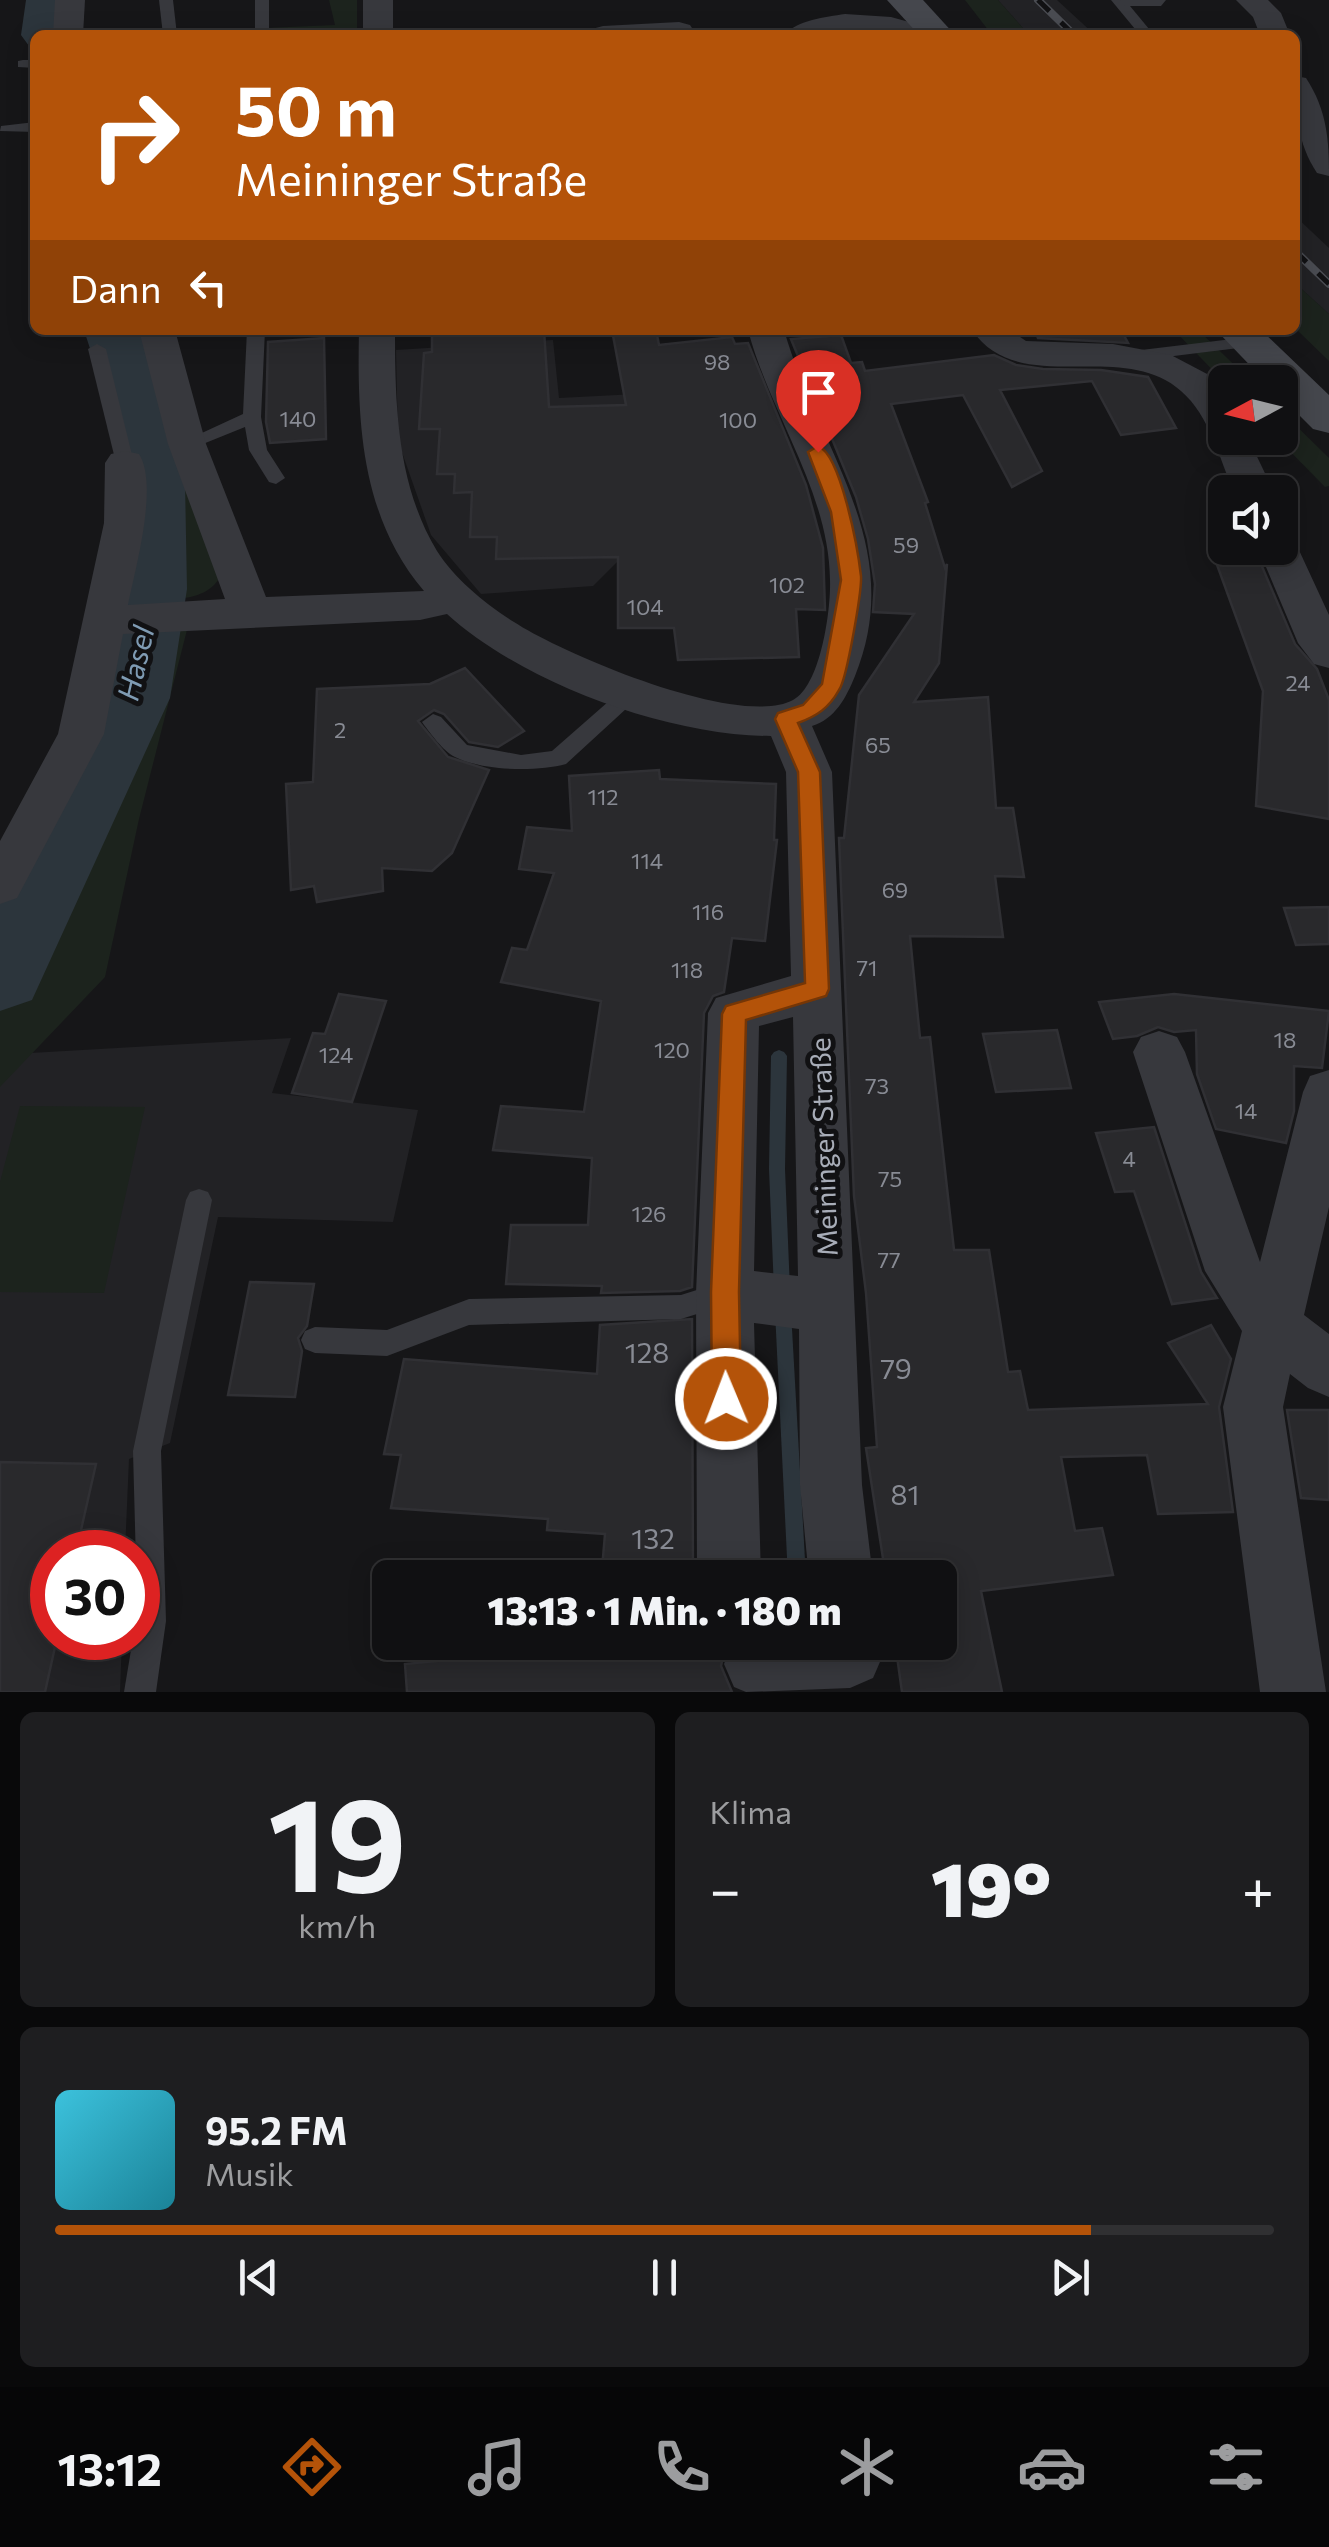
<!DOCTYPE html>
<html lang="de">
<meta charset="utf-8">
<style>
body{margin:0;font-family:Commissioner,sans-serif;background:#1e1e20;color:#f1f3f6;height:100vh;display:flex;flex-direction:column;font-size:38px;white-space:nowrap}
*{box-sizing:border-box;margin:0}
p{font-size:32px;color:#9c9d9f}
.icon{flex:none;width:55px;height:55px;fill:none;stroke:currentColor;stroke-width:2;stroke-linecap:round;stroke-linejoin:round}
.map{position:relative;height:1692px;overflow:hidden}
.details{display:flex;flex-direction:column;gap:20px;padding:20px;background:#09090a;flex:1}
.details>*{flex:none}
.top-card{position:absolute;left:30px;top:30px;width:1270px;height:305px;border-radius:15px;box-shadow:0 5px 25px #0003,0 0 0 2px #303032;background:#b45309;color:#fff;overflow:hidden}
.needle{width:65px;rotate:263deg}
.controls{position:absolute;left:1208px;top:365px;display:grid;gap:20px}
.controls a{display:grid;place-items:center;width:90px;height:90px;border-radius:15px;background:#101012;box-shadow:0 5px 25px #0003,0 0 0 2px #303032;font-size:50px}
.speed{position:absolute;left:30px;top:1530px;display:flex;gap:20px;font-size:50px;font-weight:700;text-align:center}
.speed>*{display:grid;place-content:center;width:130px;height:130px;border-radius:50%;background:#101012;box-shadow:0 5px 25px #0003,0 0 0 2px #303032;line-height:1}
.speed .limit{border:15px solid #d22;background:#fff;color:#111}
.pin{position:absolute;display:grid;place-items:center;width:85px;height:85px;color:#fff;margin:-102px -42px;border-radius:50% 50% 50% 0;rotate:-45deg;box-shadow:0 0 10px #0007}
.pin .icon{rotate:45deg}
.me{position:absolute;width:110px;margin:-55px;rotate:359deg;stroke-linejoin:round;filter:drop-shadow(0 0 8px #0008)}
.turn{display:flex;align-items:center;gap:35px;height:210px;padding:0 40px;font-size:45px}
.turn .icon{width:130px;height:130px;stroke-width:2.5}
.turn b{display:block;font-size:70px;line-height:85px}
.then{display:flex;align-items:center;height:95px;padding:0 40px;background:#0003;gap:20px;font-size:38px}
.big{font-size:75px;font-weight:800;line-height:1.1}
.details .widget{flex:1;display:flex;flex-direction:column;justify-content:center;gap:15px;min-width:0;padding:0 35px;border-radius:15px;background:#1e1e20}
.details .dial{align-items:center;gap:0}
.dial b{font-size:130px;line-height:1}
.song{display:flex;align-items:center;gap:30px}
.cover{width:120px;height:120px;border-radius:15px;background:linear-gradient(135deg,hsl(190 70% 55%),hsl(190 70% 35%))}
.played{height:10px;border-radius:5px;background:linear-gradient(90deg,#b45309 85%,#303032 85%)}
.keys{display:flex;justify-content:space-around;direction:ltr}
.heat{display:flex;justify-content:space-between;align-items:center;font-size:55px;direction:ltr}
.details .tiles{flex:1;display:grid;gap:20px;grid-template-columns:1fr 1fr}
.widget:last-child{grid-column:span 2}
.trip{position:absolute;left:372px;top:1560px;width:585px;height:100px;border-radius:15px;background:#101012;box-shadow:0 5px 25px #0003,0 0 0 2px #303032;font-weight:800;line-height:100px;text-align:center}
.tabs{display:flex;height:160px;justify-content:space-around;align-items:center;background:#060607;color:#9c9d9f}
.tabs .icon{width:70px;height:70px}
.tabs .on{color:#b45309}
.tabs b{font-size:45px;color:#f1f3f6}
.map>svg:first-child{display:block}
.built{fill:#222225}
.green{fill:#1c231d}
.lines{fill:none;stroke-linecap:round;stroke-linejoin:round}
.stream{fill:#2c353c;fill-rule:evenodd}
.river{fill:#2c353c;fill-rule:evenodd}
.building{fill:#29292c;stroke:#303034;stroke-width:2.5}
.service{fill:#37383d;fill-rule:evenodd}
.minor{fill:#37383d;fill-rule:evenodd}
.secondary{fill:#45474d;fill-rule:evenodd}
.rail-casing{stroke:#4a4c52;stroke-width:8}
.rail{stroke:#111113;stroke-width:5;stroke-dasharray:16;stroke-linecap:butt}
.route{fill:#b45309;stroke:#753606;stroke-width:2.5}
.labels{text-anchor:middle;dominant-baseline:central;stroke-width:10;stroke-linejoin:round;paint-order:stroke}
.number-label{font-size:22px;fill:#888b94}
.street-label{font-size:28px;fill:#a8adb8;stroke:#111113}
.near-number-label{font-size:28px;fill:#888b94}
.water-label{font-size:30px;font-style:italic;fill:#7f9bb3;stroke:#111113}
</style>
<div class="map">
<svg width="1329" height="1692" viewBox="0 0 1329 1692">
<rect width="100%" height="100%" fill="#161618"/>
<!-- built -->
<g class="built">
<polygon points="998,0 1057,0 1095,35 1029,35"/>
<polygon points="1295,216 1329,248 1329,314 1295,283"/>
<polygon points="553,340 559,398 656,393 624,555 593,586 481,594 431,535 398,441 396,350"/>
<polygon points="291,1038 272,1093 418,1110 393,1222 218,1217 170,1443 129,1459 125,1552 52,1552 52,1638 122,1638 120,1692 0,1692 0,1078 13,1054"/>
</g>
<!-- green -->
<g class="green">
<polygon points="329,0 357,0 357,35 324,35 323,28 285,30 285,35 271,35 265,28 335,25"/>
<polygon points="965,0 998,0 1029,35 992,35"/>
<polygon points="1295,283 1329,314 1329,361 1295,328"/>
<polygon points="1174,330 1198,330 1252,382 1225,383"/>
<polygon points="1280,410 1329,458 1329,486 1325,487 1277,438"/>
<path d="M180 468 225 567C216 590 202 596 178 599L184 514Z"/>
<polygon points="188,626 139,819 105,977 0,1087 0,930 67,788 85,780 125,634"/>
<polygon points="20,1106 145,1107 104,1293 0,1292 0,1182"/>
</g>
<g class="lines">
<!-- stream -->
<g class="stream">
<polygon points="779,1050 784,1052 787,1056 785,1169 790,1290 788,1295 782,1298 776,1295 774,1290 769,1169 771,1056 774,1052"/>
<polygon points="783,1303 789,1306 791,1311 806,1578 788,1578 775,1311 777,1306"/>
</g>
<!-- river -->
<g class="river">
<polygon points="26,0 78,0 75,35 35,35 35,48 29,46 21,35"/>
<polygon points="84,330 148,330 184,429 187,589 170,698 32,1000 0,1011 0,883 90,698 113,589 116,429"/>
</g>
</g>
<!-- building -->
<g class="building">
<polygon points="432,330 544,330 549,407 626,405 612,330 656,330 659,345 732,337 735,344 748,343 806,485 823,548 825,610 796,609 799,657 678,660 674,628 618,628 618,557 496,559 497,537 470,537 472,492 454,493 455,474 437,474 440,429 419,429 424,353 432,352"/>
<polygon points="1035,330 1121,330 1128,343 1038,338"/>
<polygon points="841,335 851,363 862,362 865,371 994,355 1016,365 1043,369 1101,370 1148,377 1176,428 1121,435 1092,381 1000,390 1042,471 1012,487 963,395 891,404 928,502 925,503 945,568 947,564 939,663 914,702 988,697 996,808 1013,808 1024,877 995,876 1003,937 910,936 920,1038 930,1037 954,1250 989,1250 1008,1372 1020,1371 1028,1410 1208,1404 1168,1343 1211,1325 1231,1359 1219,1407 1233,1512 1158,1514 1147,1455 1061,1457 1075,1531 1102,1528 1113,1575 981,1591 1002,1692 902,1692 895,1642 940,1642 940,1578 886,1578 866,1448 877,1447 866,1293 854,1196 839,838 844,838 859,695 914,614 873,612 875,584 868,539 856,497 791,339"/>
<polygon points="324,338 326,439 270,443 266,422 268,342"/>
<polygon points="1255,550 1295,644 1317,669 1329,700 1329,819 1256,806 1263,691 1212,551"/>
<polygon points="465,668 524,731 498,747 469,742 444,714 434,710 418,721 448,757 489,770 452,853 432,871 382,868 383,891 317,902 314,886 291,890 286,784 313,782 317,689 430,684"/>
<polygon points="659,770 660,779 776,784 774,840 777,840 765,941 732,938 724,992 713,996 704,1013 692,1287 680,1291 601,1293 602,1286 506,1284 511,1225 588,1225 592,1158 493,1150 501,1106 584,1112 601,1001 501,982 512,948 527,950 554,873 519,869 527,827 572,831 569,776"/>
<polygon points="1329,907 1329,944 1296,945 1284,908"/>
<polygon points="339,994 386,1001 352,1102 292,1093 313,1033 325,1034"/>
<polygon points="1174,994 1329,1011 1322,1068 1294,1066 1294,1111 1286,1143 1216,1129 1197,1074 1196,1030 1174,1032 1158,1027 1137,1036 1113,1039 1099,1002"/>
<polygon points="1057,1030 1071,1088 996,1092 983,1034"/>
<polygon points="1154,1127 1201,1272 1217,1298 1172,1304 1134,1191 1115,1192 1096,1133"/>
<polygon points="250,1282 314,1284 307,1326 298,1338 302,1351 295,1397 228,1395"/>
<polygon points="692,1319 693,1578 626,1578 626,1570 602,1569 605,1534 547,1530 548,1519 391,1508 401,1455 384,1454 404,1359 597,1374 600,1325"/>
<polygon points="1287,1410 1329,1410 1329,1500 1301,1498"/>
<polygon points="0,1462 96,1464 76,1552 52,1552 52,1638 57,1638 45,1692 0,1692"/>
<polygon points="683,1642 726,1642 721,1666 732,1692 407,1692 405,1664 445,1660 446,1643 511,1647 510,1656"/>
</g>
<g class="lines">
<!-- service -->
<g class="service">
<polygon points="159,0 173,0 177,35 163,35"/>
<rect x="255" y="0" width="14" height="35"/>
<polygon points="1111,0 1125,0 1154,35 1140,35"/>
<polygon points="23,60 35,60 35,68 18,67 18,61"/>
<polygon points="35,122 35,132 0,131 1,126"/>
<polygon points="247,330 265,330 261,417 267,450 285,478 276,484 269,482 249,450 245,427 193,448 181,448 178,444 243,414"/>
<polygon points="1249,337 1255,338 1255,346 1133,361 1124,356 1133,351"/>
<polygon points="97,344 106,349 134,463 125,469 116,463 88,349"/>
<path d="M632 685 639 687 642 692 639 697 566 764C536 772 483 771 455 757 443 751 430 733 422 722L433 714 441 717 467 745 521 755 552 751 625 687Z"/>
<polygon points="199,1189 208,1192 212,1200 161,1451 166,1621 156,1692 124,1692 133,1638 138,1638 133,1451 186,1200 190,1192"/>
<polygon points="722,1282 732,1285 736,1294 732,1303 681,1319 469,1325 387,1356 315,1353 305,1349 301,1340 305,1331 315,1327 387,1330 469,1299 681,1295"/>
</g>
<!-- minor -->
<g class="minor">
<polygon points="55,0 85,0 83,35 53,35"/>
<rect x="363" y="0" width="30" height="35"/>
<polygon points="1120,0 1166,0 1161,6 1125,6"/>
<polygon points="1236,0 1268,0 1281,13 1290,35 1260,35 1253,17"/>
<path d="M845 14 891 17 934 29 938 35 861 31 784 35C798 20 825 17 845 14Z"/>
<polygon points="679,22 690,25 694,31 691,35 588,35 592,29 603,26"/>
<path d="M1295 76 1306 78C1327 110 1329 140 1329 176L1317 173C1297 143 1295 111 1295 76Z"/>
<path d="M139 330H175L206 444 266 597 424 591C361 517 357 423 359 330H395C395 405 397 485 437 551 455 579 485 604 514 622 563 654 739 729 793 700 821 685 831 609 830 580 829 491 770 414 748 330H784C818 449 908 545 855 676 846 698 835 719 812 726L832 772 862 1485 873 1578H809L800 1485 799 1329 754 1323 761 1578H697L696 1293 708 1013 716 998 791 976 786 772 771 736C668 736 523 683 447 614L420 620 123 634 104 734 17 898 0 904V841L58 734 104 523 105 463 111 454 125 451 139 454C159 485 135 570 128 605L225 599 168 444ZM793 1017 798 1276 754 1271 759 1026Z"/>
<path d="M972 330H1010L1026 341 1113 344 1171 355 1209 375 1225 394V438H1248L1274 492H1234C1219 458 1210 416 1181 391 1122 338 1019 399 972 330Z"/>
<polygon points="1280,535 1292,539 1298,548 1329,615 1329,668 1314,664 1298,643 1258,548 1280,548"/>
<polygon points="1159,1031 1177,1037 1185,1052 1260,1262 1303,1092 1310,1076 1329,1070 1329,1207 1304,1315 1329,1334 1329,1397 1308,1388 1290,1374 1283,1407 1326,1692 1260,1692 1223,1407 1242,1331 1205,1271 1133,1052 1141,1037"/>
<polygon points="733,1642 877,1642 883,1655 873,1678 850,1688 746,1692 734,1687 724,1664"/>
</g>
<!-- secondary -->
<g class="secondary">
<polygon points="887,0 923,0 955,35 919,35"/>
<polygon points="1216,330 1261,330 1329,395 1329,433 1313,429 1280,396 1280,382 1266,382"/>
</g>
<defs>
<g id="rail">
<polyline points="1038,0 1074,35"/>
<polyline points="1295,251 1329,284"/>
</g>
</defs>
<!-- rail casing -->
<use href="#rail" class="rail-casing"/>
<!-- rail -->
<use href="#rail" class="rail"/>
</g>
<!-- route -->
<path class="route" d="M818 446C841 454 858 550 861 576 862 590 847 679 839 690 829 708 817 716 798 723L820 772 829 989 826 996 746 1020 739 1292 741 1399 737 1409 726 1413 716 1409 712 1399 711 1292 722 1014 726 1006 805 983 798 772 775 719 778 713 803 705 822 684 841 580 831 512 808 452Z"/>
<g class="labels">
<!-- number labels -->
<g class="number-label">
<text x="717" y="361">98</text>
<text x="298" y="418">140</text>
<text x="738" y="419">100</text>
<text x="906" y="544">59</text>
<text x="787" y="584">102</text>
<text x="645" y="606">104</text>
<text x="1298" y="682">24</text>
<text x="340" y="729">2</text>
<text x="878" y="744">65</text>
<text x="603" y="796">112</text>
<text x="647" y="860">114</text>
<text x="895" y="889">69</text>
<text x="708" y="911">116</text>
<text x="867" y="967">71</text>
<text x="687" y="969">118</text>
<text x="1285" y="1039">18</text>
<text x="672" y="1049">120</text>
<text x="336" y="1054">124</text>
<text x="877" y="1085">73</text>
<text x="1246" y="1110">14</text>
<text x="1129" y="1158">4</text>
<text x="890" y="1178">75</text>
<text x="649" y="1213">126</text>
<text x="889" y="1259">77</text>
</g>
<!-- street labels -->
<g class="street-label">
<text transform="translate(823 1147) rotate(-92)">Meininger Straße</text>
</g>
<!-- near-number labels -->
<g class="near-number-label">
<text x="647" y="1352">128</text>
<text x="896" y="1368">79</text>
<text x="905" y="1494">81</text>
<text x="653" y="1538">132</text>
</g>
<!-- water labels -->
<g class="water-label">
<text transform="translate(134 663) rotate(-77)">Hasel</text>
</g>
</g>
</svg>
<div class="controls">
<a><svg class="needle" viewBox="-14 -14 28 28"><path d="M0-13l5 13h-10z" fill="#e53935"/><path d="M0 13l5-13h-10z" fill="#9c9d9f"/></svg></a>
<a><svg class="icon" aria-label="sound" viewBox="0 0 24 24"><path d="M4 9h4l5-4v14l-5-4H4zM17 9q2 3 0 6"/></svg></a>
</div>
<div class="speed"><div class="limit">30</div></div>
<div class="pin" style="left:818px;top:452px;background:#d93025"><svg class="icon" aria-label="arrive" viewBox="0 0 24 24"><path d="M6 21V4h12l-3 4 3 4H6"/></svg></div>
<svg class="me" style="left:726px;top:1399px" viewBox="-20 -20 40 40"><circle r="17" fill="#b45309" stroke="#fff" stroke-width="3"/><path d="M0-11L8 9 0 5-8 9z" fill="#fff"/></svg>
<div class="trip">13:13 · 1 Min. · 180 m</div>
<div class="top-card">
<div class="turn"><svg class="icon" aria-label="right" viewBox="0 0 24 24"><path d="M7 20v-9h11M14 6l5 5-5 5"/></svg><div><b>50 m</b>Meininger Straße</div></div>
<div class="then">Dann<svg class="icon" aria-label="left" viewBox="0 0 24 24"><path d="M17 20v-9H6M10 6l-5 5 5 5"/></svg></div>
</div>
</div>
<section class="details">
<div class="tiles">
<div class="widget dial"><b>19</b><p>km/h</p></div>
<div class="widget"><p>Klima</p>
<div class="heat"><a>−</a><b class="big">19°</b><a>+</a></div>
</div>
<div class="widget">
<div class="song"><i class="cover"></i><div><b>95.2 FM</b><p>Musik</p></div></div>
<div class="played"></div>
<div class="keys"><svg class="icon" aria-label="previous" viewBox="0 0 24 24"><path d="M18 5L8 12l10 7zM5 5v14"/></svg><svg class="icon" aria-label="pause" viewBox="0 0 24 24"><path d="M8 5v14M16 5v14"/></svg><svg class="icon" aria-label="next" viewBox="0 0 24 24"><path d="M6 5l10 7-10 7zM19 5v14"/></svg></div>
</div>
</div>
</section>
<nav class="tabs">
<b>13:12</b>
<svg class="icon on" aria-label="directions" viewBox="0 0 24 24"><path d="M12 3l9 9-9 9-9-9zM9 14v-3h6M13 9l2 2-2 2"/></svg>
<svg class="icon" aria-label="music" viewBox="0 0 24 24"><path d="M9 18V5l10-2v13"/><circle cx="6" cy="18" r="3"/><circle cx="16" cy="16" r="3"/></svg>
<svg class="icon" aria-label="phone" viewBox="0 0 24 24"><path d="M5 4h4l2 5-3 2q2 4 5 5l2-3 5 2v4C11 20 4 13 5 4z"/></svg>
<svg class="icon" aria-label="climate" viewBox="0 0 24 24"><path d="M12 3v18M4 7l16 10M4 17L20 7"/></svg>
<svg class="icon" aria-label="car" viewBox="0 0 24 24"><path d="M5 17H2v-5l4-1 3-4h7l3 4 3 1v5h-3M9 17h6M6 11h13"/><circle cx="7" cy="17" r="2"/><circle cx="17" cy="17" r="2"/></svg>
<svg class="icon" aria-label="filters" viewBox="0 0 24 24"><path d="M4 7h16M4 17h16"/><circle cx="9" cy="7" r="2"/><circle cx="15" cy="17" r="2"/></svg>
</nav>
